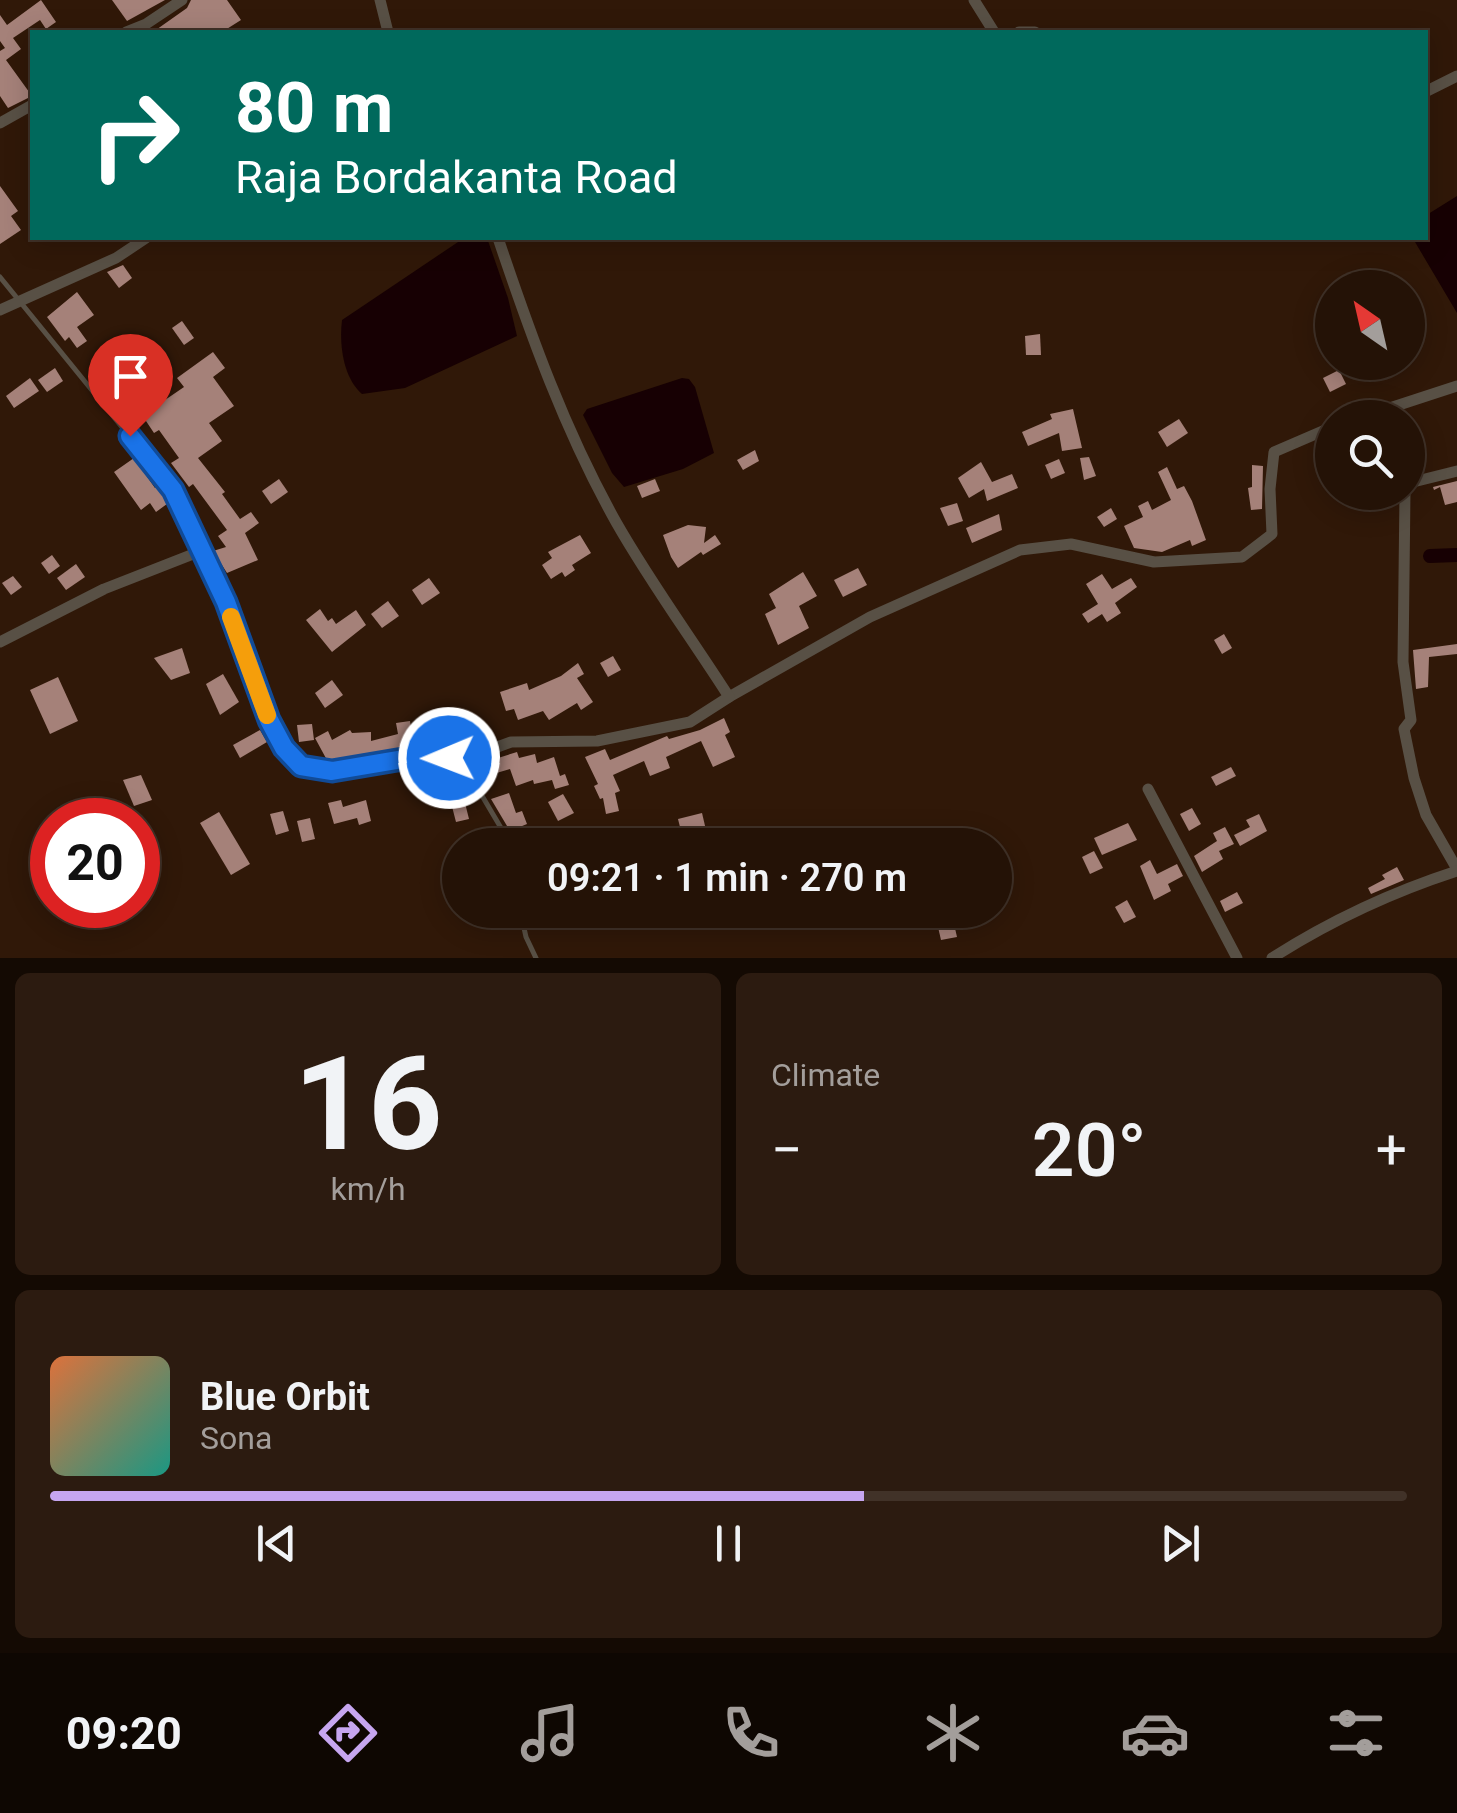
<!DOCTYPE html>
<meta charset="utf-8">
<style>
body{margin:0;font-family:Roboto,sans-serif;background:#2c1b10;color:#f1f3f6;height:100vh;display:flex;flex-direction:column;font-size:38px;white-space:nowrap}
*{box-sizing:border-box;margin:0}
p{font-size:32px;color:#a39e9b}
.icon{flex:none;width:55px;height:55px;fill:none;stroke:currentColor;stroke-width:2;stroke-linecap:round;stroke-linejoin:round}
.map{position:relative;height:958px;overflow:hidden}
.sheet{display:flex;flex-direction:column;gap:15px;padding:15px;background:#140a03;flex:1}
.sheet>*{flex:none}
.top-card{position:absolute;left:30px;top:30px;width:1398px;height:210px;border-radius:0px;box-shadow:0 5px 25px #0003,0 0 0 2px #413228;background:#00695c;color:#fff;overflow:hidden}
.needle{width:65px;rotate:326deg}
.controls{position:absolute;left:1315px;top:270px;display:grid;gap:20px}
.controls a{display:grid;place-items:center;width:110px;height:110px;border-radius:50%;background:#241206;box-shadow:0 5px 25px #0003,0 0 0 2px #413228;font-size:50px}
.speed{position:absolute;left:30px;top:798px;display:flex;gap:20px;font-size:50px;font-weight:700;text-align:center}
.speed>*{display:grid;place-content:center;width:130px;height:130px;border-radius:50%;background:#241206;box-shadow:0 5px 25px #0003,0 0 0 2px #413228;line-height:1}
.speed .limit{border:15px solid #d22;background:#fff;color:#111}
.pin{position:absolute;display:grid;place-items:center;width:85px;height:85px;color:#fff;margin:-102px -42px;border-radius:50% 50% 50% 0;rotate:-45deg;box-shadow:0 0 10px #0007}
.pin .icon{rotate:45deg}
.me{position:absolute;width:110px;margin:-55px;rotate:269deg;stroke-linejoin:round;filter:drop-shadow(0 0 8px #0008)}
.turn{display:flex;align-items:center;gap:35px;height:210px;padding:0 40px;font-size:45px}
.turn .icon{width:130px;height:130px;stroke-width:2.5}
.turn b{display:block;font-size:70px;line-height:85px}
.big{font-size:75px;font-weight:600;line-height:1.1}
.sheet .card{flex:1;display:flex;flex-direction:column;justify-content:center;gap:15px;min-width:0;padding:0 35px;border-radius:15px;background:#2c1b10}
.sheet .dial{align-items:center;gap:0}
.dial b{font-size:130px;line-height:1}
.song{display:flex;align-items:center;gap:30px}
.cover{width:120px;height:120px;border-radius:15px;background:linear-gradient(135deg,hsl(20 70% 55%),hsl(170 70% 35%))}
.played{height:10px;border-radius:5px;background:linear-gradient(90deg,#c6a6f0 60%,#413228 60%)}
.keys{display:flex;justify-content:space-around;direction:ltr}
.heat{display:flex;justify-content:space-between;align-items:center;font-size:55px;direction:ltr}
.sheet .tiles{flex:1;display:grid;gap:15px;grid-template-columns:1fr 1fr}
.card:last-child{grid-column:span 2}
.trip{position:absolute;left:442px;top:828px;width:570px;height:100px;border-radius:50px;background:#241206;box-shadow:0 5px 25px #0003,0 0 0 2px #413228;font-weight:600;line-height:100px;text-align:center}
.tab-bar{display:flex;height:160px;justify-content:space-around;align-items:center;background:#0e0702;color:#a39e9b}
.tab-bar .icon{width:70px;height:70px}
.tab-bar .on{color:#c6a6f0}
.tab-bar b{font-size:45px;color:#f1f3f6}
.map>svg:first-child{display:block}
.water{fill:#170003}
.lines{fill:none;stroke-linecap:round;stroke-linejoin:round}
.canal{stroke:#170003;stroke-width:14}
.building{fill:#a58179}
.service{stroke:#585045;stroke-width:5}
.minor{stroke:#585045;stroke-width:11}
.route-casing{stroke:#114b97;stroke-width:25}
.route{stroke:#1a73e8;stroke-width:18}
.slow{stroke:#f59e0b;stroke-width:18}
</style>
<div class="map">
<svg width="1457" height="958" viewBox="0 0 1457 958">
<rect width="100%" height="100%" fill="#301808"/>
<!-- water -->
<g class="water">
<polygon points="1457,196 1457,313 1415,242 1415,238 1425,238 1425,216"/>
<path d="M464 238H487L508 298 517 336 405 388 362 394C343 378 339 344 342 320Z"/>
<polygon points="682,378 689,379 695,387 714,453 683,469 624,487 612,473 583,415 587,409"/>
</g>
<g class="lines">
<!-- canal -->
<polyline class="canal" points="1430,556 1457,555"/>
</g>
<!-- building -->
<g class="building">
<polygon points="41,0 56,22 46,29 40,20 13,38 21,49 6,60 32,96 8,108 0,96 0,51 5,48 0,41 0,15 7,25"/>
<polygon points="112,0 165,0 127,21"/>
<polygon points="191,0 227,0 241,20 222,32 153,32 187,8"/>
<polygon points="0,186 18,211 11,216 21,230 0,244"/>
<polygon points="123,265 132,278 119,288 107,272"/>
<polygon points="77,292 94,315 77,327 87,341 77,348 69,337 65,341 47,317"/>
<polygon points="182,321 194,338 184,345 172,328"/>
<polygon points="1040,334 1041,355 1026,355 1025,336"/>
<polygon points="213,352 225,368 213,377 234,406 209,423 222,441 198,458 225,492 222,494 240,519 251,512 259,523 245,533 258,560 227,573 213,551 226,547 218,536 227,530 193,484 189,487 171,463 179,458 159,430 154,433 142,415 138,418 129,406 134,402 110,367 122,359 133,375 142,369 165,400 184,387 177,378"/>
<polygon points="55,368 63,381 47,392 38,380"/>
<polygon points="1339,370 1346,384 1330,392 1323,378"/>
<polygon points="30,378 39,391 14,408 6,396"/>
<polygon points="1073,409 1082,448 1062,451 1059,433 1028,446 1022,432 1052,419 1050,414"/>
<polygon points="1179,419 1188,433 1167,447 1158,432"/>
<polygon points="755,450 759,461 743,470 737,460"/>
<polygon points="1089,457 1096,476 1084,480 1080,458"/>
<polygon points="134,458 155,488 160,484 171,501 156,512 150,503 141,510 114,472"/>
<polygon points="1059,459 1065,473 1051,479 1045,465"/>
<polygon points="981,462 992,482 1012,474 1018,488 987,501 984,489 969,498 958,478"/>
<polygon points="1252,465 1263,466 1262,509 1251,510 1248,488 1252,487"/>
<polygon points="1167,467 1177,489 1184,486 1192,501 1206,540 1192,546 1190,540 1162,552 1134,548 1124,526 1143,517 1138,506 1148,501 1152,510 1171,500 1158,472"/>
<polygon points="279,479 288,492 271,504 262,491"/>
<polygon points="655,479 660,491 642,498 637,486"/>
<polygon points="1457,481 1457,502 1445,505 1440,487 1434,490 1433,487"/>
<polygon points="957,503 963,521 948,526 940,508"/>
<polygon points="1111,508 1117,519 1104,527 1097,517"/>
<polygon points="999,514 1002,530 972,543 966,528"/>
<polygon points="688,525 706,527 704,543 715,535 721,544 703,555 701,552 678,568 671,557 663,535"/>
<polygon points="580,535 591,553 572,565 575,570 565,577 562,572 551,579 542,565 552,558 548,552"/>
<polygon points="52,555 60,566 49,574 41,563"/>
<polygon points="76,564 85,577 66,590 57,578"/>
<polygon points="858,568 867,585 843,597 834,580"/>
<polygon points="803,572 817,596 799,606 809,628 778,645 765,614 776,608 769,594"/>
<polygon points="1102,574 1112,589 1131,578 1137,587 1115,603 1121,613 1107,622 1102,614 1088,623 1082,614 1098,604 1086,584"/>
<polygon points="13,576 22,587 11,595 2,583"/>
<polygon points="429,578 440,593 422,605 412,590"/>
<polygon points="388,601 399,616 382,628 371,614"/>
<polygon points="320,609 328,621 332,618 336,624 356,610 366,625 332,652 306,620"/>
<polygon points="1224,634 1232,648 1222,654 1214,640"/>
<polygon points="1457,644 1457,654 1429,657 1428,687 1416,689 1413,650"/>
<polygon points="182,648 190,673 171,680 154,658"/>
<polygon points="613,656 621,670 608,677 600,663"/>
<polygon points="578,663 584,674 577,678 593,702 581,710 577,703 549,720 543,711 518,720 514,709 506,711 500,692 527,683 529,690 561,676"/>
<polygon points="223,674 239,702 220,715 206,684"/>
<polygon points="58,677 78,721 50,734 30,690"/>
<polygon points="332,680 343,695 325,708 315,693"/>
<polygon points="724,718 730,732 725,735 735,757 713,767 701,741 666,757 670,768 650,776 644,761 613,775 620,791 615,793 619,811 606,814 603,798 600,799 594,786 598,784 585,757 605,749 610,760 667,736 669,739 700,730"/>
<polygon points="410,721 414,746 328,762 315,738 328,731 332,740 350,730 352,733 371,732 371,741 398,734 396,723"/>
<polygon points="312,724 314,740 299,742 297,725"/>
<polygon points="260,730 267,742 240,758 233,745"/>
<polygon points="517,752 519,758 535,754 537,763 554,757 560,776 565,774 569,785 555,789 552,780 534,784 533,780 516,786 510,769 483,777 479,764"/>
<polygon points="1231,767 1236,776 1216,786 1211,777"/>
<polygon points="452,768 458,773 463,786 461,787 469,819 456,822 448,791 437,795 430,776"/>
<polygon points="141,775 152,800 134,806 123,780"/>
<polygon points="509,793 516,813 522,811 527,824 510,831 491,799"/>
<polygon points="563,794 574,813 558,821 548,802"/>
<polygon points="341,800 343,807 366,800 371,821 359,825 357,818 334,824 328,803"/>
<polygon points="1192,808 1201,824 1189,831 1180,814"/>
<polygon points="283,811 289,831 276,835 270,814"/>
<polygon points="219,812 250,864 231,875 200,823"/>
<polygon points="702,813 706,830 682,835 678,819"/>
<polygon points="1259,814 1267,831 1240,846 1234,835 1250,827 1246,820"/>
<polygon points="310,818 315,839 302,842 297,821"/>
<polygon points="1128,823 1137,840 1102,855 1094,838"/>
<polygon points="1225,827 1234,844 1219,851 1223,859 1202,872 1194,856 1217,841 1213,833"/>
<polygon points="1094,851 1103,868 1090,874 1082,857"/>
<polygon points="1150,860 1157,874 1177,864 1183,876 1168,884 1171,891 1154,900 1140,866"/>
<polygon points="1397,867 1404,880 1371,894 1368,888 1385,879 1382,875"/>
<polygon points="1237,892 1243,903 1225,912 1220,901"/>
<polygon points="1127,900 1136,917 1124,923 1115,907"/>
<polygon points="954,924 957,937 941,940 938,927"/>
</g>
<g class="lines">
<!-- service -->
<g class="service">
<polyline points="0,277 173,490 225,602 269,719 284,748 301,765 332,771 415,757 449,758 468,772 504,833 507,845"/>
<polyline points="520,910 526,937 536,958"/>
</g>
<!-- minor -->
<g class="minor">
<polyline points="380,0 388,32"/>
<polyline points="974,0 994,32"/>
<polyline points="126,32 146,24 182,0"/>
<polyline points="1019,32 1035,32"/>
<polyline points="1425,92 1457,76"/>
<polyline points="0,123 32,105"/>
<polyline points="0,310 116,258 146,238"/>
<polyline points="1359,418 1457,386"/>
<polyline points="1408,486 1409,483 1457,471"/>
<polyline points="1405,492 1403,662 1411,720 1404,729 1414,778 1426,815 1457,869"/>
<polyline points="0,642 104,589 201,551"/>
<polyline points="729,697 870,617 1020,550 1071,544 1154,562 1242,557 1272,534 1270,489 1274,452 1332,427"/>
<path d="M449 758 470 757 511 742 597 741 690 722 729 697C692 639 650 582 616 522 565 431 531 336 498 238"/>
<polyline points="1148,789 1237,958"/>
<path d="M1272 958C1330 921 1392 892 1457 871"/>
</g>
</g>
<g class="lines">
<defs>
<polyline id="route" points="130,436 173,490 226,602 269,720 284,748 301,766 332,771 415,757 449,758"/>
</defs>
<!-- route casing -->
<use href="#route" class="route-casing"/>
<!-- route -->
<use href="#route" class="route"/>
<!-- slow -->
<polyline class="slow" points="231,617 267,715"/>
</g>
</svg>
<div class="controls">
<a><svg class="needle" viewBox="-14 -14 28 28"><path d="M0-13l5 13h-10z" fill="#e53935"/><path d="M0 13l5-13h-10z" fill="#a39e9b"/></svg></a>
<a><svg class="icon" aria-label="search" viewBox="0 0 24 24"><circle cx="10" cy="10" r="6"/><path d="M15 15l6 6"/></svg></a>
</div>
<div class="speed"><div class="limit">20</div></div>
<div class="pin" style="left:130px;top:436px;background:#d93025"><svg class="icon" aria-label="arrive" viewBox="0 0 24 24"><path d="M6 21V4h12l-3 4 3 4H6"/></svg></div>
<svg class="me" style="left:449px;top:758px" viewBox="-20 -20 40 40"><circle r="17" fill="#1a73e8" stroke="#fff" stroke-width="3"/><path d="M0-11L8 9 0 5-8 9z" fill="#fff"/></svg>
<div class="trip">09:21 · 1 min · 270 m</div>
<div class="top-card">
<div class="turn"><svg class="icon" aria-label="right" viewBox="0 0 24 24"><path d="M7 20v-9h11M14 6l5 5-5 5"/></svg><div><b>80 m</b>Raja Bordakanta Road</div></div>
</div>
</div>
<section class="sheet">
<div class="tiles">
<div class="card dial"><b>16</b><p>km/h</p></div>
<div class="card"><p>Climate</p>
<div class="heat"><a>−</a><b class="big">20°</b><a>+</a></div>
</div>
<div class="card">
<div class="song"><i class="cover"></i><div><b>Blue Orbit</b><p>Sona</p></div></div>
<div class="played"></div>
<div class="keys"><svg class="icon" aria-label="previous" viewBox="0 0 24 24"><path d="M18 5L8 12l10 7zM5 5v14"/></svg><svg class="icon" aria-label="pause" viewBox="0 0 24 24"><path d="M8 5v14M16 5v14"/></svg><svg class="icon" aria-label="next" viewBox="0 0 24 24"><path d="M6 5l10 7-10 7zM19 5v14"/></svg></div>
</div>
</div>
</section>
<nav class="tab-bar">
<b>09:20</b>
<svg class="icon on" aria-label="directions" viewBox="0 0 24 24"><path d="M12 3l9 9-9 9-9-9zM9 14v-3h6M13 9l2 2-2 2"/></svg>
<svg class="icon" aria-label="music" viewBox="0 0 24 24"><path d="M9 18V5l10-2v13"/><circle cx="6" cy="18" r="3"/><circle cx="16" cy="16" r="3"/></svg>
<svg class="icon" aria-label="phone" viewBox="0 0 24 24"><path d="M5 4h4l2 5-3 2q2 4 5 5l2-3 5 2v4C11 20 4 13 5 4z"/></svg>
<svg class="icon" aria-label="climate" viewBox="0 0 24 24"><path d="M12 3v18M4 7l16 10M4 17L20 7"/></svg>
<svg class="icon" aria-label="car" viewBox="0 0 24 24"><path d="M5 17H2v-5l4-1 3-4h7l3 4 3 1v5h-3M9 17h6M6 11h13"/><circle cx="7" cy="17" r="2"/><circle cx="17" cy="17" r="2"/></svg>
<svg class="icon" aria-label="filters" viewBox="0 0 24 24"><path d="M4 7h16M4 17h16"/><circle cx="9" cy="7" r="2"/><circle cx="15" cy="17" r="2"/></svg>
</nav>
